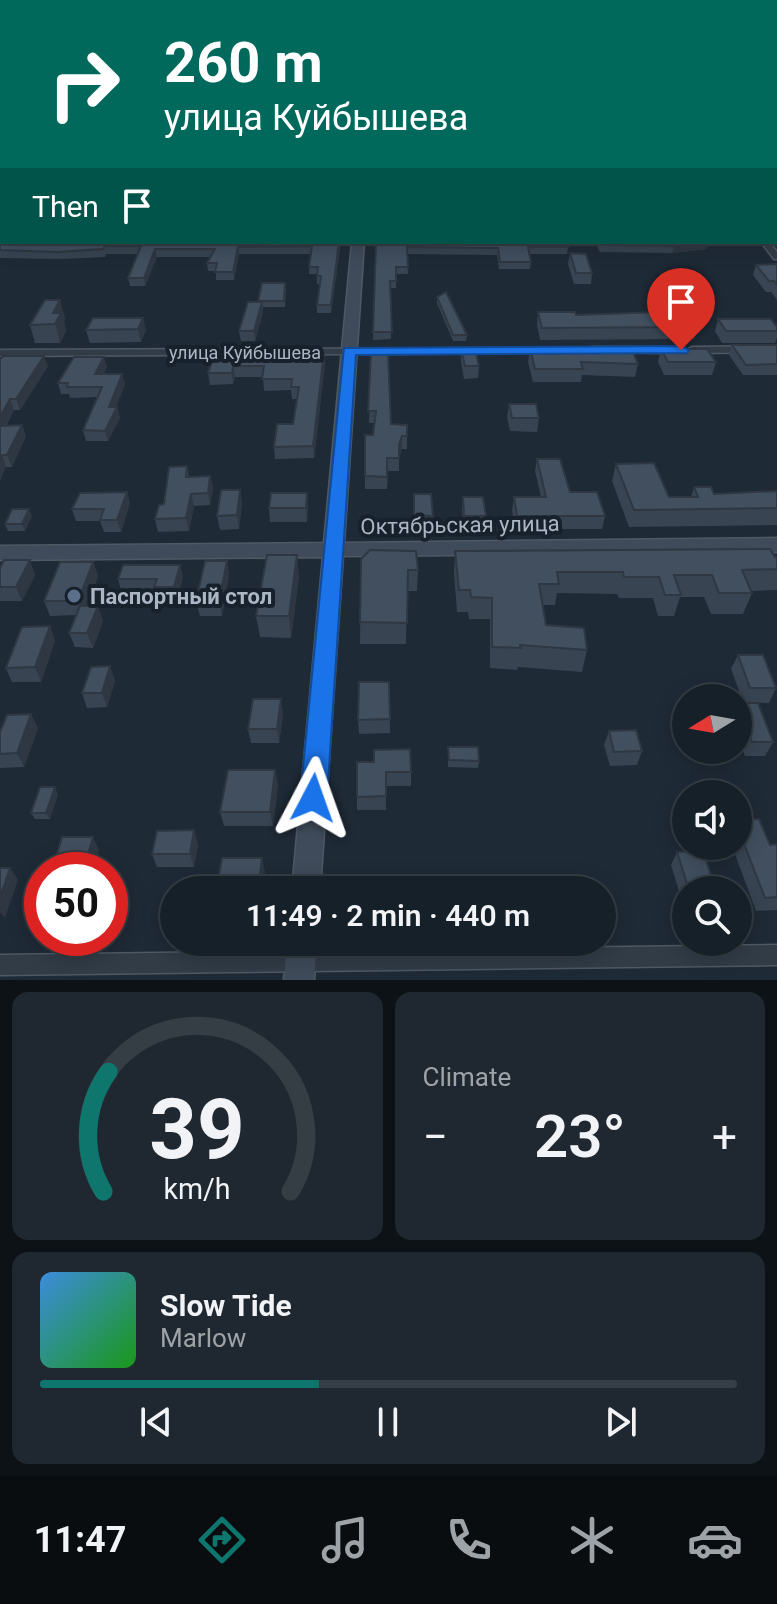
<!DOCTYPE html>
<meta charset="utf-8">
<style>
body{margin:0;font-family:Roboto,sans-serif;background:#1f2830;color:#f1f3f6;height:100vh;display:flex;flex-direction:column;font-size:30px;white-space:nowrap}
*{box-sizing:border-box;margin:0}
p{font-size:26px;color:#9ea3a8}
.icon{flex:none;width:44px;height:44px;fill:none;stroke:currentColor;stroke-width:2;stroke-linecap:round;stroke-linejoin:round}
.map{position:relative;height:980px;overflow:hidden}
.sheet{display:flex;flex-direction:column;gap:12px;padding:12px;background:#0c1216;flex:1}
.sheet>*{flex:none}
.hud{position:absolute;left:0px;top:0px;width:778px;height:244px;box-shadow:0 4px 20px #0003,0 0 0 2px #353e45;background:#00695c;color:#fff;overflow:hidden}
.needle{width:52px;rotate:259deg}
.controls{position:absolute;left:672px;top:684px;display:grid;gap:16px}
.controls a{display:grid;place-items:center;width:80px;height:80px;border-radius:50%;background:#162028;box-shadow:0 4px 20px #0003,0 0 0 2px #353e45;font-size:40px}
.speed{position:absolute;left:24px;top:852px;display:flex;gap:16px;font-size:40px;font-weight:700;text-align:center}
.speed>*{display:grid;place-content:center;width:104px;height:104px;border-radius:50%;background:#162028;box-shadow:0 4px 20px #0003,0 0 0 2px #353e45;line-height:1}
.speed .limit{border:12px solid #d22;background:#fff;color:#111}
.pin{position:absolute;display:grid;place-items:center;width:68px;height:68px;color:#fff;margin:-82px -34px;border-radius:50% 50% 50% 0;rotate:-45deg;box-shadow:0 0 8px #0007}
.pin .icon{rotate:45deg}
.me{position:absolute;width:88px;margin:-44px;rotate:4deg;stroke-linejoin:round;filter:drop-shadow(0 0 6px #0008)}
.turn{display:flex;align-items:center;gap:28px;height:168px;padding:0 32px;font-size:36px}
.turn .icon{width:104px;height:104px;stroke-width:2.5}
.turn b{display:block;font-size:56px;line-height:68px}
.then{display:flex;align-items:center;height:76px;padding:0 32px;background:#0003;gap:16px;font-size:30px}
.big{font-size:60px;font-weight:600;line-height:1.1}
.sheet .tile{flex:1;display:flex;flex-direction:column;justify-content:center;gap:12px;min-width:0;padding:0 28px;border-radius:16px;background:#1f2830}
.sheet .dial{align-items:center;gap:0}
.dial svg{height:208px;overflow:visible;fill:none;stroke:#353e45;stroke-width:7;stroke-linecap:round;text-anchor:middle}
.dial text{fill:#f1f3f6;stroke:none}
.song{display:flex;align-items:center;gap:24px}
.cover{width:96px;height:96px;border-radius:12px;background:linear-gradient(135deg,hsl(210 70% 55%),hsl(120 70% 35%))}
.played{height:8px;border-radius:4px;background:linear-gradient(90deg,#0f766e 40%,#353e45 40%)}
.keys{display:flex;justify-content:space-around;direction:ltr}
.heat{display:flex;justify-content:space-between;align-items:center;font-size:44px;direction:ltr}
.sheet .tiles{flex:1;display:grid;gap:12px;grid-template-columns:1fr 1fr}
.tile:last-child{grid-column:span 2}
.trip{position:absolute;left:160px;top:876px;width:456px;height:80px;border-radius:40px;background:#162028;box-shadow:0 4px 20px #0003,0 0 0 2px #353e45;font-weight:600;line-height:80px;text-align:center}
.menu{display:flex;height:128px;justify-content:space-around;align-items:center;background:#090d10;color:#9ea3a8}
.menu .icon{width:56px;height:56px}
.menu .current{color:#0f766e}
.menu b{font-size:36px;color:#f1f3f6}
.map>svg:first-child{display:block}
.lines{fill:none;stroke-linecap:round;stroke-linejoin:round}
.street-casing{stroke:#4f5965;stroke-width:3}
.secondary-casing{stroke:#4f5965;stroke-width:3}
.street{fill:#313c47;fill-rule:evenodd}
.secondary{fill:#3f4b5a;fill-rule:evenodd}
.wall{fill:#384452}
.shaded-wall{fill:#2e3742}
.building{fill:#414f5f;stroke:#2e3742;stroke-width:2}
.route{fill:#1a73e8;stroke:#114b97;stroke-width:2}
.service-dot{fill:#5c6f8a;stroke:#17212b;stroke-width:3}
.labels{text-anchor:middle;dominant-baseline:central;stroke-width:8;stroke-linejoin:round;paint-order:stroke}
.far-street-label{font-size:18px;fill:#abb6c4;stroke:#17212b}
.street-label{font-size:22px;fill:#abb6c4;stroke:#17212b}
.poi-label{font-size:22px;font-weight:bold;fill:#abb6c4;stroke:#17212b;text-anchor:start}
</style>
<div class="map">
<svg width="777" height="980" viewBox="0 0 777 980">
<rect width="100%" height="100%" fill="#1e2a36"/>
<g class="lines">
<defs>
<g id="street">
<rect x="776" y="186" width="1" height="4"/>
<rect x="0" y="189" width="2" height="4"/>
<rect x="776" y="233" width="1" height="4"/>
<polygon points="761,242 769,242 777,252 777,259 774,259"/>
<polygon points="777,346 777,352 692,353 687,350 692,347"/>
<polygon points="592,347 674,347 679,350 674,353 589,352 589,348"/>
<polygon points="546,348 549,349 549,353 0,356 0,350"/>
<polygon points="777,945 777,965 0,975 0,955"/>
</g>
<g id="secondary">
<polygon points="352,242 364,242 344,543 777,538 777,552 343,556 320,890 292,890 323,557 0,560 0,546 324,543"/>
<polygon points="287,942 317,942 314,980 284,980"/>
</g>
</defs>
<!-- street casing -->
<use href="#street" class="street-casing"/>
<!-- secondary casing -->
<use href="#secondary" class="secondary-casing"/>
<!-- street -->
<use href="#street" class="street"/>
<!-- secondary -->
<use href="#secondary" class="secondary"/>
</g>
<!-- wall -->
<g class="wall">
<polygon points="0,236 341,242 331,313 317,313 317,305 320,284 317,284 317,274 309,274 310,254 239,254 234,280 216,280 216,271 208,271 207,263 211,257 157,257 145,286 130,286 128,278 138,254 106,254 105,257 60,259 0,258"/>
<polygon points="376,242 568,247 567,254 530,254 531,262 530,269 499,269 497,255 407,254 408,274 396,274 396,288 390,288 391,339 373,340"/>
<polygon points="595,242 708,242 707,249 672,253 600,252"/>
<polygon points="570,253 592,273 591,284 574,284 568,264"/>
<polygon points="756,265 777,265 777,300 771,292 766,292 753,275"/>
<polygon points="286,288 285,307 263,307 263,312 255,341 241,341 239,331 258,302"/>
<polygon points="437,297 467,335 466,341 453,341 437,303"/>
<polygon points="538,312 576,315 697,327 694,339 540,340 537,324"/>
<polygon points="65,318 64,321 66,331 60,343 35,343 30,325"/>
<polygon points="93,318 146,330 141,342 90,343 86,330"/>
<polygon points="718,319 777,327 777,338 775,343 722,343 715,331"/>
<polygon points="732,345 777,345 777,375 743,375 729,355"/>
<polygon points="461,349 479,366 478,378 464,379 461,362"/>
<polygon points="530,349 638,364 635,377 582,375 581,382 533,382 528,362"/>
<polygon points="661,349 716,362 712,375 664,375 658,362"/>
<polygon points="371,352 391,424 407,425 407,449 402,449 399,458 399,471 388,471 387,489 365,489 365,476 374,423 369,423"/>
<polygon points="324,353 325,364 314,458 275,459 274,447 293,424 297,399 292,399 291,390 264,391 263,377 235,377 233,384 210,385 208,373 214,355"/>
<polygon points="0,359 48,366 20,410 14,410 6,426 22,425 26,436 12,467 6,467 0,480"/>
<polygon points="107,367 103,374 125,384 116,407 117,407 120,418 108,441 86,441 83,430 97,397 70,398 69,394 61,394 58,383"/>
<polygon points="509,404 539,418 537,432 510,431 507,417"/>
<polygon points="537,459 570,492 605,516 602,529 515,529 512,510 514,497 541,497 535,471"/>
<polygon points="616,464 669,497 691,497 694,487 714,494 777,491 777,525 629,527 612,481"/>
<polygon points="187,466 189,477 210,476 213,488 210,505 194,506 189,531 158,532 155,519"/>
<polygon points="240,490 242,503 239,529 220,530 217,516"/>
<polygon points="127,492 130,503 121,532 104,532 100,521 76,521 72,509"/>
<polygon points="414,494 433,516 432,530 414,529"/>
<polygon points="463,497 486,516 484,530 463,530 462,511"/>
<polygon points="308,507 307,522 270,522 269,508"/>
<polygon points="32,516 25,531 8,531 5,524"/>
<polygon points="455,551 777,557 777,590 751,591 752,593 743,614 711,614 704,597 680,597 674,616 658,616 653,598 619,598 617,594 557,593 555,605 543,605 546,625 587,650 582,672 518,667 517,670 490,668 490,619 469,619 468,612 457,612 454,573"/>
<polygon points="361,559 418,570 417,591 407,591 406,644 360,644"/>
<polygon points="227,561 229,575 222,616 200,616 196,601"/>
<polygon points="93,562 98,576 87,606 103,621 93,648 75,647 69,633 76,615 50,616 44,601"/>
<polygon points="0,568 35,575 22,601 0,601"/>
<polygon points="299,576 291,638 260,637 256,616"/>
<polygon points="183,577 177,599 157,598 155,591 121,590 118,579"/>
<polygon points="50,626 55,641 41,682 12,682 6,668"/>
<polygon points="738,655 776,688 769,703 743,702 731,669"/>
<polygon points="110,666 115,681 107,707 87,708 82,693"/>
<polygon points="389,682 390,733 359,734 358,720"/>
<polygon points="738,703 773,742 765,756 745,756 738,737"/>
<polygon points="283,714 279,743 251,743 248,729"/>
<polygon points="38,728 24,767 0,768 0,732"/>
<polygon points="609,731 642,751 637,765 610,766 604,745"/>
<polygon points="448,747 479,761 478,768 448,767"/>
<polygon points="357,762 411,772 411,786 386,786 386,810 357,810"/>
<polygon points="278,784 273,826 224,826 220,812"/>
<polygon points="58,794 50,819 35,819 31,813"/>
<polygon points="738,819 770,845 777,844 777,910 756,911 732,846 738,846"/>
<polygon points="198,844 194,867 157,867 152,854"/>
<polygon points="677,852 716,890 686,890 686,914 671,865"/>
</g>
<!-- shaded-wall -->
<g class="shaded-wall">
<polygon points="339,242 341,242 331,313 331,305"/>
<polygon points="708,242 707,249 672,253 674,246"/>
<polygon points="238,247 239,254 234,280 233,272"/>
<polygon points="155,249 157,257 145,286 144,278"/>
<polygon points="60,300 65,318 64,321 66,331 60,343 53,313"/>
<polygon points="262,302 263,312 255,341 254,331"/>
<polygon points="143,318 146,330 141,342 138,329"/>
<polygon points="324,353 325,364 314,458 313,446"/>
<polygon points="44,356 48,366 20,410 16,399"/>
<polygon points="104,357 107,367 97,384 95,374"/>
<polygon points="233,366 235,377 233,384 232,373"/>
<polygon points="122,374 125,384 112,418 117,407 120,418 108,441 105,431 109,407"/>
<polygon points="10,399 14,410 0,435 0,417"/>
<polygon points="22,425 26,436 12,467 7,455"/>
<polygon points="402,436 402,449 399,458 399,445"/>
<polygon points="2,455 6,467 0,480 0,458"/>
<polygon points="210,476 213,488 210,505 208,493"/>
<polygon points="240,490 242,503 239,529 237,515"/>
<polygon points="127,492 130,503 121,532 117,520"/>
<polygon points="307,493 308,507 307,522 306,508"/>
<polygon points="191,494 194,506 189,531 186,518"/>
<polygon points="29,509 32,516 25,531 22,524"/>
<polygon points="297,555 299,576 291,638 289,616"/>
<polygon points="30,560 35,575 22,601 16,587"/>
<polygon points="227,561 229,575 222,616 219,601"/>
<polygon points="93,562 98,576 84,615 78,601"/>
<polygon points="180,565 183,577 177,599 174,587"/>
<polygon points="98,606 103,621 93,648 87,633"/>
<polygon points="50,626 55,641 41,682 35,667"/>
<polygon points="110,666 115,681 107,707 102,693"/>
<polygon points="281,699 283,714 279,743 277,729"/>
<polygon points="31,714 38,728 24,767 17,753"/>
<polygon points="275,770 278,784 273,826 270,812"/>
<polygon points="55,787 58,794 50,819 46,813"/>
<polygon points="194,830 198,844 194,867 190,854"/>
<polygon points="93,837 99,850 94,870 84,870"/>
<polygon points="262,858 265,872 263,890 258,890"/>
<polygon points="10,868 18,880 5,918 0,912 0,897"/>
</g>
<!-- building -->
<g class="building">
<polygon points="0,236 2,236 2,242 339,242 331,305 317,305 321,276 317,276 318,267 309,267 312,246 238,247 233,272 215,272 217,263 207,263 215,249 155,249 144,278 128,278 141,246 105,246 103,249 58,252 0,250"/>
<polygon points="376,242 565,242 568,247 528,247 531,262 500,262 498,248 407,247 408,267 396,267 396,281 390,281 392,332 373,332"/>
<polygon points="600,242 708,242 674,246 601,245"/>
<polygon points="570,253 586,254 592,273 576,273"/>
<polygon points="777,264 777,285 774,281 769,281 756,265"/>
<polygon points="262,283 285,283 284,301 258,301"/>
<polygon points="446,292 467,335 453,335 437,297"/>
<polygon points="45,300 60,300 53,313 61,313 55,324 30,325"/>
<polygon points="248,302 262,302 254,331 239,331"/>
<polygon points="687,311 697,327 542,328 538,312 575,312 576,315"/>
<polygon points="93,318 143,318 138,329 86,330"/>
<polygon points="718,319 771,319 777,327 777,331 726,331"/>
<polygon points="732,345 777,345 777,364 746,365"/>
<polygon points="461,349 475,349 479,366 465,366"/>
<polygon points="530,349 632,350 638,364 581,362 583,369 535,369"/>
<polygon points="661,349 707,349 716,362 668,362"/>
<polygon points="371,352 388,352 391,424 407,425 407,436 402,436 399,445 399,458 387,458 387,477 365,476 365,435 373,435 376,411 368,411"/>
<polygon points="324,353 313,446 274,447 277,424 293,424 299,387 291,387 292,379 262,379 264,366 233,366 232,373 208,373 214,355"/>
<polygon points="3,356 44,356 16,399 10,399 0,417 0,359"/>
<polygon points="74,357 104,357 95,374 122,374 109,407 117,407 105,431 83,430 102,387 67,387 68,383 58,383"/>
<polygon points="509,404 536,404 539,418 512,418"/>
<polygon points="22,425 7,455 2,455 0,458 0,426"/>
<polygon points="537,459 560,459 570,492 597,492 605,516 517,516 514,497 546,497"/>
<polygon points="654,463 669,497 698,497 694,487 711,487 714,494 777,491 777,508 634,510 616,464"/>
<polygon points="187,466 186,477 210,476 208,493 191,494 186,518 155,519 159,505 164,504 169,467"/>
<polygon points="221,490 240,490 237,515 217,516"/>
<polygon points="127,492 117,520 100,520 104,509 72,509 80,493"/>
<polygon points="271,493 307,493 306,508 269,508"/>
<polygon points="414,494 431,494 433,516 414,515"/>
<polygon points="463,497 483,497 486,516 464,516"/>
<polygon points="12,509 29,509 22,524 5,524"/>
<polygon points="770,549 775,557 777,557 777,569 742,570 752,593 719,593 712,575 674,575 681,595 665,595 659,577 624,577 623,572 557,572 559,584 539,584 546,625 584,628 587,650 520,645 521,648 492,647 492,598 471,597 470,590 459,590 455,551"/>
<polygon points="370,550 416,551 418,570 408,570 407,623 360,622 361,559"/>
<polygon points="267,555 297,555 289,616 256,616"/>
<polygon points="4,560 30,560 16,587 0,587 0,568"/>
<polygon points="205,561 227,561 219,601 196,601"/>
<polygon points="60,562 93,562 78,601 44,601"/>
<polygon points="123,565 180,565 174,587 154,587 157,579 118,579"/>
<polygon points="80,606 98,606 87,633 69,633"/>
<polygon points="50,626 35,667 6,668 22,627"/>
<polygon points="738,655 763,655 776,688 750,688"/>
<polygon points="110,666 102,693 82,693 91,667"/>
<polygon points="359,682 389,682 390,719 358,720"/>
<polygon points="253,699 281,699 277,729 248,729"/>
<polygon points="738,703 758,703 773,742 752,742"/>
<polygon points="31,714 17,753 0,754 0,732 7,715"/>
<polygon points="636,730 642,751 614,752 609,731"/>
<polygon points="448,747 478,747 479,761 449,760"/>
<polygon points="410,749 411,772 386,772 386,796 357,797 357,762 374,762 374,750"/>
<polygon points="228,770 275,770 270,812 220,812"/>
<polygon points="40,787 55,787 46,813 31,813"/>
<polygon points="738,819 759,819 770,845 777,844 777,897 765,898 738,828"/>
<polygon points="194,830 190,854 152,854 157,831"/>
<polygon points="62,837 93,837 84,870 52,870"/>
<polygon points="703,851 716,890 689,890 677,852"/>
<polygon points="222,858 262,858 258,890 216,890"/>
<polygon points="0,868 10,868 0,897"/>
</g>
<!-- sky -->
<linearGradient id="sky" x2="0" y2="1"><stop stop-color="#10171e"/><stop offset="0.47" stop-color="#3b4a5d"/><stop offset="1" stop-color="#3b4a5d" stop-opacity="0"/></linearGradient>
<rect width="777" height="257" fill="url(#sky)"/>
<!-- route -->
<polygon class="route" points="681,346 689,350 687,353 356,355 327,798 323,806 313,810 304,806 300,798 344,348"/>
<!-- markers -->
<circle class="service-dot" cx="74" cy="596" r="8"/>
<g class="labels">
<!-- far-street labels -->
<g class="far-street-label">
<text x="245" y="352">улица Куйбышева</text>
</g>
<!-- street labels -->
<g class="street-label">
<text transform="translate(460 525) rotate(-1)">Октябрьская улица</text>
</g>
<!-- poi labels -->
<g class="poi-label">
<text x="90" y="596">Паспортный стол</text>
</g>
</g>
</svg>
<div class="controls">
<a><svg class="needle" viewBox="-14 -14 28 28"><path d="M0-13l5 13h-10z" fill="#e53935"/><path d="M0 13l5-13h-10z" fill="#9ea3a8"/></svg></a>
<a><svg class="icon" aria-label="sound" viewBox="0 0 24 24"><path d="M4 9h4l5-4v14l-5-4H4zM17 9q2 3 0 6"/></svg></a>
<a><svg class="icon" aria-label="search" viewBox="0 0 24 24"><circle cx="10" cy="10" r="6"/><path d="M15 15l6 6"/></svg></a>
</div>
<div class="speed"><div class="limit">50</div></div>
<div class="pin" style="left:681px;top:350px;background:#d93025"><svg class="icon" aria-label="arrive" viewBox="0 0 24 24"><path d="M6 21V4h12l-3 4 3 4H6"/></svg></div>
<svg class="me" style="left:313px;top:798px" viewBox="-20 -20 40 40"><path d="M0-17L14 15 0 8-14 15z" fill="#1a73e8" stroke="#fff" stroke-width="4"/></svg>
<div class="trip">11:49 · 2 min · 440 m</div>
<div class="hud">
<div class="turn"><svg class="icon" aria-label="right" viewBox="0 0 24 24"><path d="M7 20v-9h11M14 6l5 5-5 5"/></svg><div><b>260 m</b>улица Куйбышева</div></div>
<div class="then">Then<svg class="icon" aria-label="arrive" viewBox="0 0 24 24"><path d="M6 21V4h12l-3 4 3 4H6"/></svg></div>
</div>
</div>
<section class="sheet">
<div class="tiles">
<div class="tile dial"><svg viewBox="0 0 100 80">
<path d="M14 69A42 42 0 1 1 86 69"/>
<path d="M14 69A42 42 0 0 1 16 23" stroke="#0f766e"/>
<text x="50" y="56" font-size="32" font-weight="700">39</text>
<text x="50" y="72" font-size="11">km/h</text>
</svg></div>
<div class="tile"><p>Climate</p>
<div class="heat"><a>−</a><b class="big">23°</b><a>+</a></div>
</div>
<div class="tile">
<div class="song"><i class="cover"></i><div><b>Slow Tide</b><p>Marlow</p></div></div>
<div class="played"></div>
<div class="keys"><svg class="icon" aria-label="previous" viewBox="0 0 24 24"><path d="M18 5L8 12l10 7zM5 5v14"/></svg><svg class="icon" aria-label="pause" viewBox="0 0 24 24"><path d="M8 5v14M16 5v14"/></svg><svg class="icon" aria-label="next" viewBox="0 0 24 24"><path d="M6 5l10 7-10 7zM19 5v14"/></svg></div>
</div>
</div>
</section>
<nav class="menu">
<b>11:47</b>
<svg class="icon current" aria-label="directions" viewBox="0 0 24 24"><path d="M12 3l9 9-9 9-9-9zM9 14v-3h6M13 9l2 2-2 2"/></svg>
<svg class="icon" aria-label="music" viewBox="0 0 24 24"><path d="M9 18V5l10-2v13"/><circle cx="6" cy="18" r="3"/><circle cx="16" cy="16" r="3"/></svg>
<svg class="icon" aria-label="phone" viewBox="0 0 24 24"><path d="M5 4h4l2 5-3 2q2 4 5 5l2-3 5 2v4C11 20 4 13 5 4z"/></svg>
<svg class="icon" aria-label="climate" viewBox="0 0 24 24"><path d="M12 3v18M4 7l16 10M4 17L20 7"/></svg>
<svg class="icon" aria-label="car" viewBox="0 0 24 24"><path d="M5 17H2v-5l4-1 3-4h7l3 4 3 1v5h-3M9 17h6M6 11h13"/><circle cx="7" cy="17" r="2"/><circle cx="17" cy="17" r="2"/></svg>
</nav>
